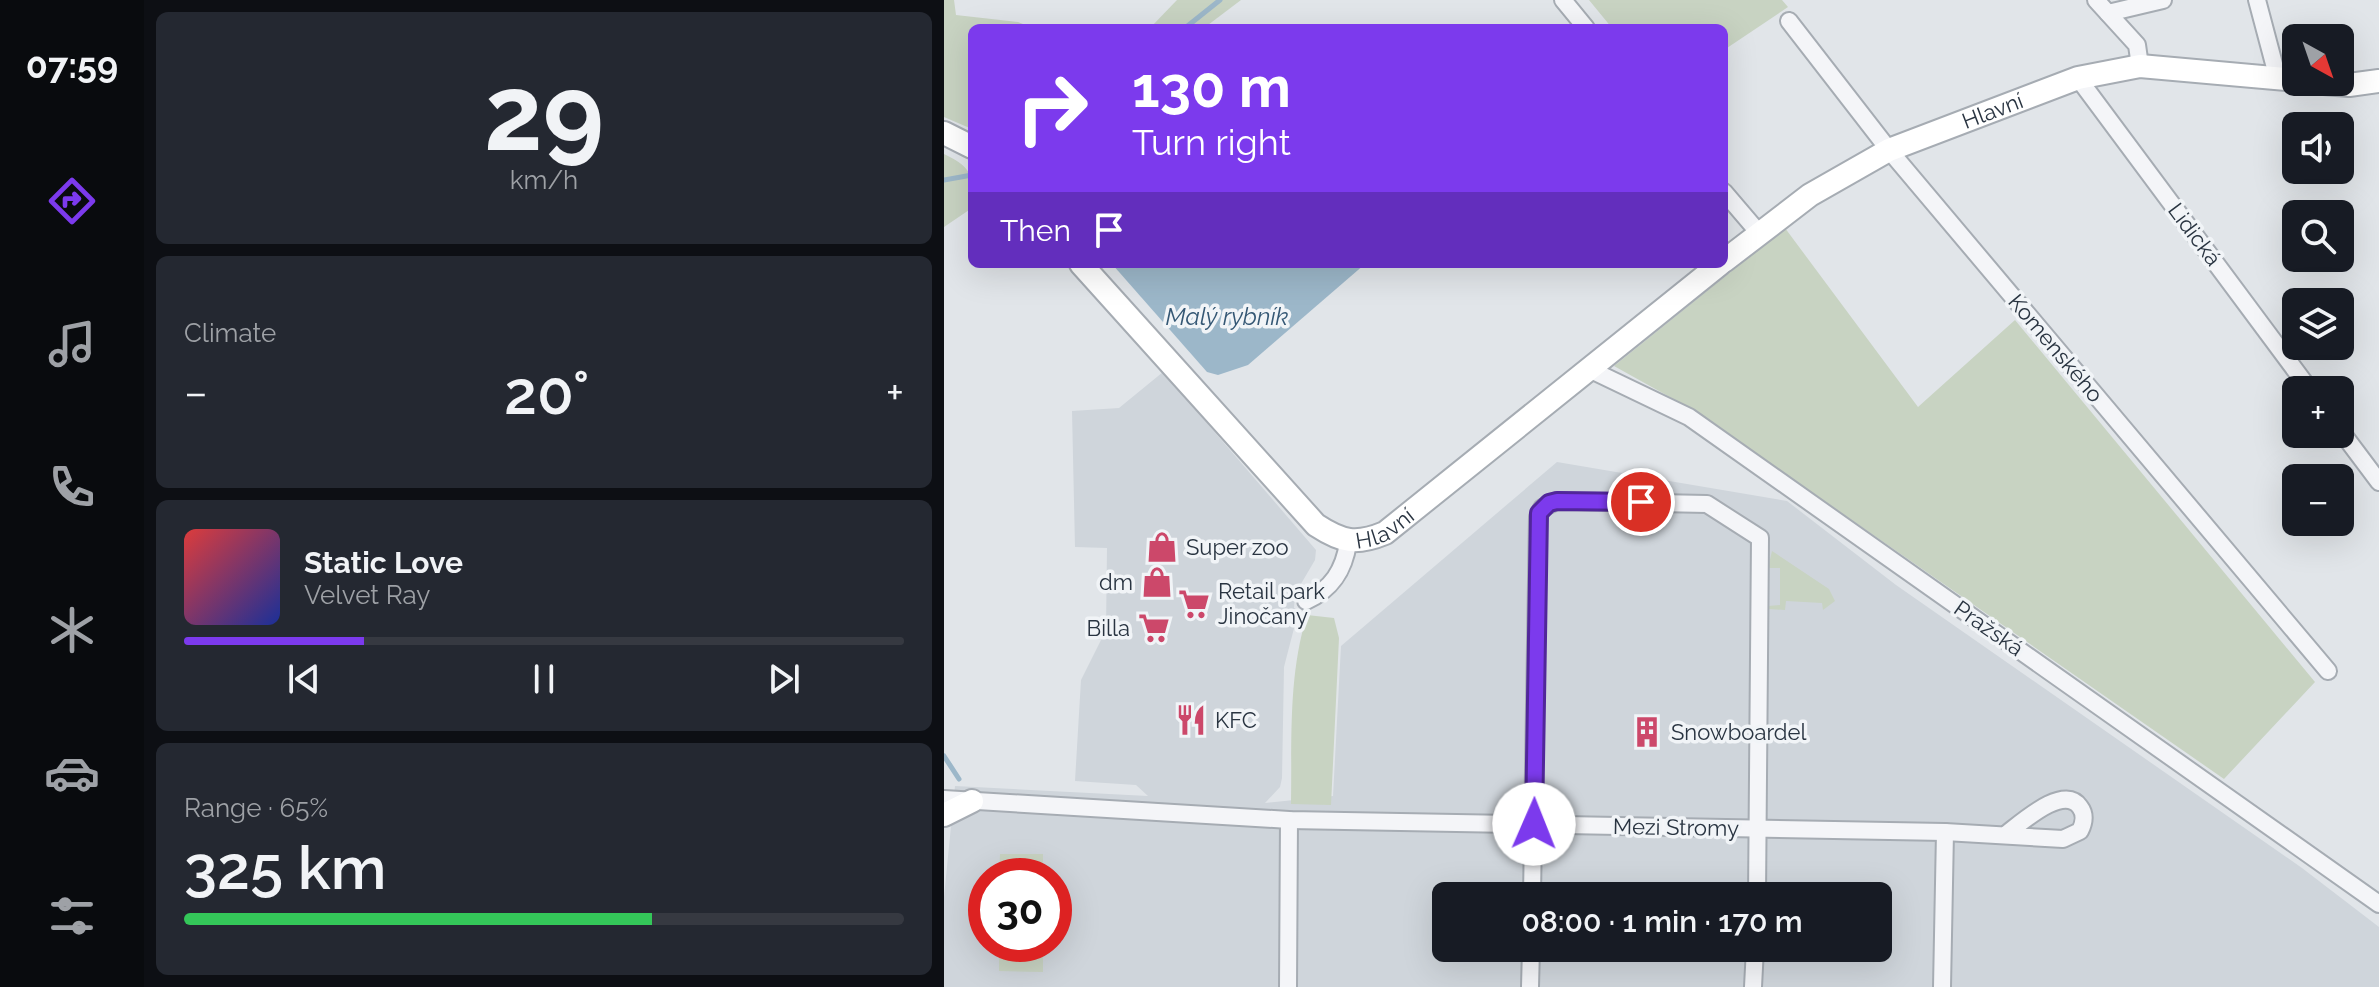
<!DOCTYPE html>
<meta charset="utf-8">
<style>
body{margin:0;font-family:Raleway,sans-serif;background:#242831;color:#f1f3f6;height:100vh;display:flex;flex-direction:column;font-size:30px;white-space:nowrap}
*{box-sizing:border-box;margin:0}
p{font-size:26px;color:#9ea1a6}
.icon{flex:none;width:44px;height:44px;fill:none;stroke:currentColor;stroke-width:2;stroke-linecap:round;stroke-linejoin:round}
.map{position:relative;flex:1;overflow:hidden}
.sheet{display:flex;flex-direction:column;gap:12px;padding:12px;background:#0d0f14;width:800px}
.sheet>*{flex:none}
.hud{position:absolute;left:24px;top:24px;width:760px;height:244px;border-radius:12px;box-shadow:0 8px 32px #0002;background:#7c3aed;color:#fff;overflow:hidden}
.needle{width:52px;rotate:140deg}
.tools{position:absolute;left:1338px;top:24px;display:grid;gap:16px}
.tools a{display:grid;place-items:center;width:72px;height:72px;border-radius:12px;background:#171b24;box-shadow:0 8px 32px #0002;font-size:40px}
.speed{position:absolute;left:24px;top:858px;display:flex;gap:16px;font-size:40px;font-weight:700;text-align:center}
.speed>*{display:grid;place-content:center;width:104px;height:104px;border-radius:50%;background:#171b24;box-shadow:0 8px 32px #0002;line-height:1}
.speed .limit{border:12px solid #d22;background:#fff;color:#111}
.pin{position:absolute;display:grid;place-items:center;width:68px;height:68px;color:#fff;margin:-34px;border:4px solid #fff;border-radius:50%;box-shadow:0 2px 8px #0007}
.me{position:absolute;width:88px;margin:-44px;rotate:1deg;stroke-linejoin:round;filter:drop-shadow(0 0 6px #0008)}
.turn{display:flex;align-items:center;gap:28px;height:168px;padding:0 32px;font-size:36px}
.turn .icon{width:104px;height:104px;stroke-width:2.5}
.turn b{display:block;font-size:56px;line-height:68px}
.then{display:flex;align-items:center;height:76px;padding:0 32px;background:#0003;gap:16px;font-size:30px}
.big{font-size:60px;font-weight:600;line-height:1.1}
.sheet .tile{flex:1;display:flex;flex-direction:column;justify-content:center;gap:12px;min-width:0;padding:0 28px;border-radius:12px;background:#242831}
.sheet .dial{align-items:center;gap:0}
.dial b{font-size:104px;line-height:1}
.song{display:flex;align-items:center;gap:24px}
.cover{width:96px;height:96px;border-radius:12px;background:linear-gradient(135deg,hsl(0 70% 55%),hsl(230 70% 35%))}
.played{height:8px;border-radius:4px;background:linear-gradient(90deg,#7c3aed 25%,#363941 25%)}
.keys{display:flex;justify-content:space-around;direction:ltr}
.heat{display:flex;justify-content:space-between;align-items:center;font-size:44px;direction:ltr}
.charge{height:12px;border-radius:6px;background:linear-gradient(90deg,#34c759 65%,#363941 0)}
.trip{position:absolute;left:488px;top:882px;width:460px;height:80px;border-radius:12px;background:#171b24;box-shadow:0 8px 32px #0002;font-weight:600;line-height:80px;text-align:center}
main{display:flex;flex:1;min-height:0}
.tab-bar{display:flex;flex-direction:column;width:144px;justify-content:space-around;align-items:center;background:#090b0e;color:#9ea1a6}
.tab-bar .icon{width:56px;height:56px}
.tab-bar .selected{color:#7c3aed}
.tab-bar b{font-size:36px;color:#f1f3f6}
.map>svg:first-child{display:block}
.built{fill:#cfd5db;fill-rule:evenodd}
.green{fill:#c8d3c2}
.water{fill:#9cb7c9}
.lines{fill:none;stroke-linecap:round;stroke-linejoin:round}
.stream{stroke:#9cb7c9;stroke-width:5}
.street-casing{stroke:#a6acb3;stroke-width:20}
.secondary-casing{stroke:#a6acb3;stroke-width:26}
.street{stroke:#f4f5f8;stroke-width:16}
.secondary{stroke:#fff;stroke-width:22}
.route-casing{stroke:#51269a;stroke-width:20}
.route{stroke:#7c3aed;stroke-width:14}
.labels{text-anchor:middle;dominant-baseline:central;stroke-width:7;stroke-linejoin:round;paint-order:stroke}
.street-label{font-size:22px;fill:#293441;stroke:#f1f4f7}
.poi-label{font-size:22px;fill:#293441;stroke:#f1f4f7;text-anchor:start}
.water-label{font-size:24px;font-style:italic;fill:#345774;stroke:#f1f4f7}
</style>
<main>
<nav class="tab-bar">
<b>07:59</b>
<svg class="icon selected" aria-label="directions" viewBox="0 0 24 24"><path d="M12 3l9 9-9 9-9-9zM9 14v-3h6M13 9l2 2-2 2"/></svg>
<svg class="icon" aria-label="music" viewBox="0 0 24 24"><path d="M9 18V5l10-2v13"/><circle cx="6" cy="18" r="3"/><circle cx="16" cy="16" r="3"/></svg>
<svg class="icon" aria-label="phone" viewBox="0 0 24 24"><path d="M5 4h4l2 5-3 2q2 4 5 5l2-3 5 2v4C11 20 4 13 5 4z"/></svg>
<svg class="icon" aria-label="climate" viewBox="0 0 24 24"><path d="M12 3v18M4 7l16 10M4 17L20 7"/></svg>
<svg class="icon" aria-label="car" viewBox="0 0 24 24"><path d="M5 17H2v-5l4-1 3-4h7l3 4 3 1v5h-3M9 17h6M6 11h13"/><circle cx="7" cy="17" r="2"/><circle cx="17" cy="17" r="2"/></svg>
<svg class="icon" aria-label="filters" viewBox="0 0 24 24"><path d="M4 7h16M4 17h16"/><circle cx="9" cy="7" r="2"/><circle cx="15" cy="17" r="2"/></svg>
</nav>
<section class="sheet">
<div class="tile dial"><b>29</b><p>km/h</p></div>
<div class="tile"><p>Climate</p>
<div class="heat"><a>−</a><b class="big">20°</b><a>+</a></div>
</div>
<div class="tile">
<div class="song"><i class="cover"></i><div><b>Static Love</b><p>Velvet Ray</p></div></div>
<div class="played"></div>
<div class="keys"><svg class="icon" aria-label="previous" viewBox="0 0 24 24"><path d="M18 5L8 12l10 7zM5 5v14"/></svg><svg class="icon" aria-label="pause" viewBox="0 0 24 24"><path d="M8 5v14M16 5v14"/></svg><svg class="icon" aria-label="next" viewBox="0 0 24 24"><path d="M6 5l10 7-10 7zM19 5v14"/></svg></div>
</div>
<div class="tile"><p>Range · 65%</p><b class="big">325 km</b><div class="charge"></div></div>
</section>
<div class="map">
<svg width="1435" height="987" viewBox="0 0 1435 987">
<rect width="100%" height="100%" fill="#e1e5e9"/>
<!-- built -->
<path class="built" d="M219 372 372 550 371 560 351 594 350 608 355 609 340 667 338 778 336 787 321 803 389 796 397 646 613 462 843 501 952 585 1358 868 1435 927V987H0V897L11 786 204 796 192 785 131 781 137 680 162 630 163 548 131 547 128 411 175 408ZM42 876H110V944H42ZM502 896H934V948H502Z"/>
<!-- green -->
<g class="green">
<polygon points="0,0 10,0 12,15 74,22 89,28 28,28 28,129 0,117"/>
<polygon points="233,0 297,0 260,28 206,28"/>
<polygon points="645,0 838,0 844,7 780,50 780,28 668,28"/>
<path d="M0 154C31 169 28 176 28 208L0 227Z"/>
<polygon points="841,228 974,407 1071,320 1371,682 1280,779 751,411 670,366"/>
<polygon points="828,551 885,589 891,601 879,610 878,603 842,601 841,610 825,609 824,606 836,605 836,568 824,568"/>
<path d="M363 615 390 618 395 638 387 805 347 804C348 740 344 676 363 615Z"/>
<polygon points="56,854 99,854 99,876 55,876"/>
<polygon points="55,944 99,944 99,972 55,971"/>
</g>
<!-- water -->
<polygon class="water" points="168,264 421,264 304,365 274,375 263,372"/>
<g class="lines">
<!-- stream -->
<g class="stream">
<polyline points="241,28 276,0"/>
<polyline points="0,180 28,175"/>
<polyline points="0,756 15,779"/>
</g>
<defs>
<g id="street">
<polyline points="619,0 642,28"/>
<polyline points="1152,0 1193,45 1196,66"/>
<polyline points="1313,0 1334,79"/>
<polyline points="1164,13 1219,0"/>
<polyline points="845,21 945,150 1384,671"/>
<polyline points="1134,78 1366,390"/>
<polyline points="780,192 815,233"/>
<polyline points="645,369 745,417 1435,904"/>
<polyline points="1396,430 1435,482"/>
<path d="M362 601C388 589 400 570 404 543"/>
<path d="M0 799 345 820 1001 832 1119 839 1136 831C1140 823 1142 815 1136 807 1120 783 1076 824 1061 835"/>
<polyline points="588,896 594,517 598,508 613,501 763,504 816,538 813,896"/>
<polyline points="344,987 345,820"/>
<polyline points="586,987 587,948"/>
<polyline points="809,987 811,948"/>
<polyline points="998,987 1001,832"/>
</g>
<g id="secondary">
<polyline points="1367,82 1405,85 1435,81"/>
<polyline points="0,133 28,147"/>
<path id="s1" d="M780 261 866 195 945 150 1134 78 1196 66 1352 80"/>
<path id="s2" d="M137 264 372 525C398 542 412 545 441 533L776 264"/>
<polyline points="0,815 28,801"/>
</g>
</defs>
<!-- street casing -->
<use href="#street" class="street-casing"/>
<!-- secondary casing -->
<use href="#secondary" class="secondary-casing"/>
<!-- street -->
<use href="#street" class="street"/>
<!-- secondary -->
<use href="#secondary" class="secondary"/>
</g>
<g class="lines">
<defs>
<polyline id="route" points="590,824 595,513 605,503 613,501 697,502"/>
</defs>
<!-- route casing -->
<use href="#route" class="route-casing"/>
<!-- route -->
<use href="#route" class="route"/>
</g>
<!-- icons -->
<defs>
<symbol id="shop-bare" viewBox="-9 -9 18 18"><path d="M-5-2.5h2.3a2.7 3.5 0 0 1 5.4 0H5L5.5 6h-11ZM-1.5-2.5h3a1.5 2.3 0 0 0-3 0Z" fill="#cc486a" stroke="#f1f4f7" stroke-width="2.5" paint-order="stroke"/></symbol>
<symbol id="supermarket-bare" viewBox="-9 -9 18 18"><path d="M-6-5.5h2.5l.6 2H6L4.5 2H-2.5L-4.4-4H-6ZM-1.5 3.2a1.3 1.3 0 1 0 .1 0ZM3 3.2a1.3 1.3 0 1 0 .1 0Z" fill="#cc486a" stroke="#f1f4f7" stroke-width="2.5" paint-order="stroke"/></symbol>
<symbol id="restaurant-bare" viewBox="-9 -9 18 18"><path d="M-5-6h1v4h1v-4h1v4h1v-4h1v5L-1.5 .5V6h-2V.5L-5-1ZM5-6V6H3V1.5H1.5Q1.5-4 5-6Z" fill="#cc486a" stroke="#f1f4f7" stroke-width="2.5" paint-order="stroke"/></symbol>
<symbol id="building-bare" viewBox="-9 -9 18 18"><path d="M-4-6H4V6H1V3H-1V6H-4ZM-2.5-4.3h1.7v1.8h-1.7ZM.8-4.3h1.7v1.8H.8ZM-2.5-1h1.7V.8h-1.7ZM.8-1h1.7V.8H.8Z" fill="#cc486a" stroke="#f1f4f7" stroke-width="2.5" paint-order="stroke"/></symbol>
</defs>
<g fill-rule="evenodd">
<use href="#shop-bare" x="196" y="525" width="44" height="44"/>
<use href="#shop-bare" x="191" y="560" width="44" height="44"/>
<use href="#supermarket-bare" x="228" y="582" width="44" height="44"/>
<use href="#supermarket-bare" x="188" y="606" width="44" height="44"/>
<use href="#restaurant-bare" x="225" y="698" width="44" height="44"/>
<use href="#building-bare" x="681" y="710" width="44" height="44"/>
</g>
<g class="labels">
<!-- street labels -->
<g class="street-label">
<text stroke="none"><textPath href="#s1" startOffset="310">Hlavní</textPath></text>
<text transform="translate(1251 234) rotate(53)">Lidická</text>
<text transform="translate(1112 348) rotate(50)">Komenského</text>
<text stroke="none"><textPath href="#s2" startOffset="426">Hlavní</textPath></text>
<text transform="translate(1045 628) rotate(35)">Pražská</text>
<text transform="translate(732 827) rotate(1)">Mezi Stromy</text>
</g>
<!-- poi labels -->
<g class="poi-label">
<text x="242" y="547">Super zoo</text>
<text x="189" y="582" text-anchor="end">dm</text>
<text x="274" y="591">Retail park<tspan x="274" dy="25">Jinočany</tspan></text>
<text x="186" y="628" text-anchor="end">Billa</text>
<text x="271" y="720">KFC</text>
<text x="727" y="732">Snowboardel</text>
</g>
<!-- water labels -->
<g class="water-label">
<text x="283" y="316">Malý rybník</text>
</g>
</g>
</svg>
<div class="tools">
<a><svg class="needle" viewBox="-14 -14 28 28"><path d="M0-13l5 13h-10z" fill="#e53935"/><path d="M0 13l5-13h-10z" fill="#9ea1a6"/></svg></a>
<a><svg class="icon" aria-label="sound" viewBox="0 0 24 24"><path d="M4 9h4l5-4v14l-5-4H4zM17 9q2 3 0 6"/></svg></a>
<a><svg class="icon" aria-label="search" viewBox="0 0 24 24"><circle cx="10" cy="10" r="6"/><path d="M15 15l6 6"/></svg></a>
<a><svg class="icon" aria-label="layers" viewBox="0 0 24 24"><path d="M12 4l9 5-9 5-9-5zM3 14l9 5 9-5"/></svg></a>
<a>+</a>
<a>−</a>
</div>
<div class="speed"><div class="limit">30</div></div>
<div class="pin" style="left:697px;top:502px;background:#d93025"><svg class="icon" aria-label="arrive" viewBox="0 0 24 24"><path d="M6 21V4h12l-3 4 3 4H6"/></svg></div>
<svg class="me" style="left:590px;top:824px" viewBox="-20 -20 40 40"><circle r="19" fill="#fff"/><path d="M0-13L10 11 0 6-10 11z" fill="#7c3aed"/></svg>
<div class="trip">08:00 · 1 min · 170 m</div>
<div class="hud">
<div class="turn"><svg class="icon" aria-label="right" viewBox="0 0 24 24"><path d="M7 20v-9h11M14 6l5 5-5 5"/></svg><div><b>130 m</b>Turn right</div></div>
<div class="then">Then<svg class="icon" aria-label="arrive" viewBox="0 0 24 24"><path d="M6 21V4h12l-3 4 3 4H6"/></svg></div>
</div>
</div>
</main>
